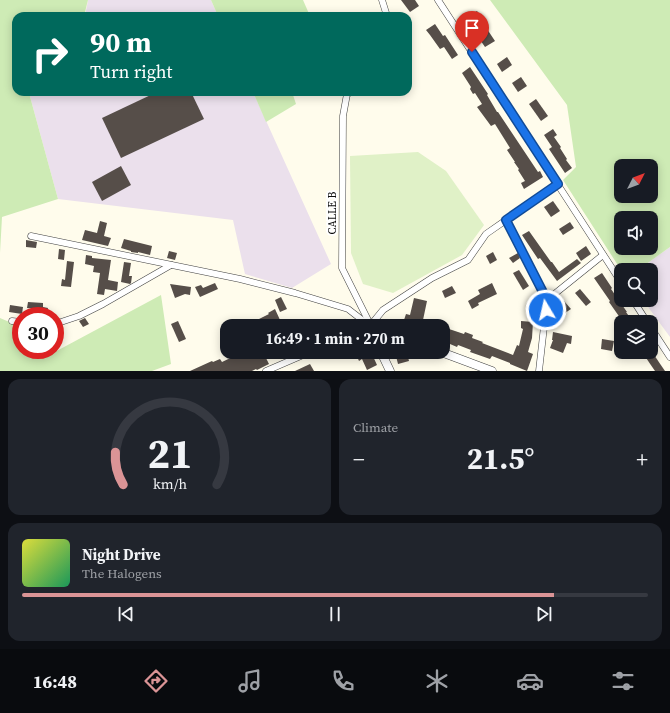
<!DOCTYPE html>
<meta charset="utf-8">
<style>
body{margin:0;font-family:"Source Serif 4",serif;background:#20242c;color:#f1f3f6;height:100vh;display:flex;flex-direction:column;font-size:15px;white-space:nowrap}
*{box-sizing:border-box;margin:0}
p{font-size:13px;color:#9ea1a6}
.icon{flex:none;width:22px;height:22px;fill:none;stroke:currentColor;stroke-width:2;stroke-linecap:round;stroke-linejoin:round}
.map{position:relative;height:371px;overflow:hidden}
.side{display:flex;flex-direction:column;gap:8px;padding:8px;background:#0d0f14;flex:1}
.side>*{flex:none}
.top-card{position:absolute;left:12px;top:12px;width:400px;height:84px;border-radius:12px;box-shadow:0 2px 10px #0003;background:#00695c;color:#fff;overflow:hidden}
.needle{width:26px;rotate:48deg}
.buttons{position:absolute;left:614px;top:159px;display:grid;gap:8px}
.buttons a{display:grid;place-items:center;width:44px;height:44px;border-radius:8px;background:#171b24;box-shadow:0 2px 10px #0003;font-size:20px}
.speed{position:absolute;left:12px;top:307px;display:flex;gap:8px;font-size:20px;font-weight:700;text-align:center}
.speed>*{display:grid;place-content:center;width:52px;height:52px;border-radius:50%;background:#171b24;box-shadow:0 2px 10px #0003;line-height:1}
.speed .limit{border:6px solid #d22;background:#fff;color:#111}
.pin{position:absolute;display:grid;place-items:center;width:34px;height:34px;color:#fff;margin:-41px -17px;border-radius:50% 50% 50% 0;rotate:-45deg;box-shadow:0 0 4px #0007}
.pin .icon{rotate:45deg}
.me{position:absolute;width:44px;margin:-22px;rotate:351deg;stroke-linejoin:round;filter:drop-shadow(0 0 3px #0008)}
.turn{display:flex;align-items:center;gap:14px;height:84px;padding:0 12px;font-size:18px}
.turn .icon{width:52px;height:52px;stroke-width:2.5}
.turn b{display:block;font-size:28px;line-height:34px}
.big{font-size:30px;font-weight:700;line-height:1.1}
.side .widget{flex:1;display:flex;flex-direction:column;justify-content:center;gap:6px;min-width:0;padding:0 14px;border-radius:12px;background:#20242c}
.side .dial{align-items:center;gap:0}
.dial svg{height:104px;overflow:visible;fill:none;stroke:#363941;stroke-width:7;stroke-linecap:round;text-anchor:middle}
.dial text{fill:#f1f3f6;stroke:none}
.song{display:flex;align-items:center;gap:12px}
.cover{width:48px;height:48px;border-radius:6px;background:linear-gradient(135deg,hsl(60 70% 55%),hsl(150 70% 35%))}
.played{height:4px;border-radius:2px;background:linear-gradient(90deg,#db9496 85%,#363941 85%)}
.keys{display:flex;justify-content:space-around;direction:ltr}
.heat{display:flex;justify-content:space-between;align-items:center;font-size:22px;direction:ltr}
.side .tiles{flex:1;display:grid;gap:8px;grid-template-columns:1fr 1fr}
.widget:last-child{grid-column:span 2}
.trip{position:absolute;left:220px;top:319px;width:230px;height:40px;border-radius:12px;background:#171b24;box-shadow:0 2px 10px #0003;font-weight:700;line-height:40px;text-align:center}
.dock{display:flex;height:64px;justify-content:space-around;align-items:center;background:#090b0e;color:#9ea1a6}
.dock .icon{width:28px;height:28px}
.dock .current{color:#db9496}
.dock b{font-size:18px;color:#f1f3f6}
.map>svg:first-child{display:block}
.industrial{fill:#ebe0ec}
.green{fill:#ceebb5;fill-rule:evenodd}
.pitch{fill:#e0f1c7}
.building{fill:#564e49}
.lines{fill:none;stroke-linecap:round;stroke-linejoin:round}
.minor-casing{stroke:#404040;stroke-width:7}
.tertiary-casing{stroke:#404040;stroke-width:9}
.minor{stroke:#fff;stroke-width:6}
.tertiary{stroke:#fff;stroke-width:8}
.route-casing{stroke:#114b97;stroke-width:10}
.route{stroke:#1a73e8;stroke-width:7}
.labels{text-anchor:middle;dominant-baseline:central;stroke-width:4;stroke-linejoin:round;paint-order:stroke}
.street-label{font-size:11px;fill:#0d0d0d;stroke:#fff}
</style>
<div class="map">
<svg width="670" height="371" viewBox="0 0 670 371">
<rect width="100%" height="100%" fill="#fffcec"/>
<!-- industrial -->
<g class="industrial">
<polygon points="88,0 211,0 218,16 85,16"/>
<polygon points="30,92 253,92 331,264 292,288 245,274 233,220 58,199 29,93"/>
<polygon points="670,247 670,337 643,300 651,300 651,270 638,270"/>
</g>
<!-- green -->
<g class="green">
<polygon points="0,0 88,0 84,16 16,16 16,92 30,92 29,93 58,199 2,217 0,253"/>
<polygon points="211,0 303,0 310,16 218,16"/>
<path d="M490 0H670V247L638 270H621L563 180 576 167 567 105ZM621 166H651V196H621ZM621 218H651V248H621Z"/>
<polygon points="253,92 292,92 296,104 266,122"/>
<polygon points="161,295 171,364 152,371 0,371 0,318 21,327 21,350 33,350 35,355 51,354"/>
</g>
<!-- pitch -->
<polygon class="pitch" points="418,152 446,171 484,225 462,255 393,293 363,284 351,253 350,156"/>
<!-- building -->
<g class="building">
<polygon points="401,0 415,0 419,6 410,12"/>
<polygon points="477,11 489,28 487,29 495,41 485,47 470,25 469,26 464,19"/>
<polygon points="435,24 443,36 445,35 458,55 452,59 444,47 440,49 430,35 426,30"/>
<polygon points="507,57 512,65 502,72 497,64"/>
<polygon points="470,67 488,94 487,95 497,112 498,112 538,172 540,171 543,177 524,189 521,183 525,181 518,170 519,169 514,162 515,162 507,150 510,148 495,124 491,126 477,107 482,104 475,93 473,94 470,89 471,87 462,73"/>
<polygon points="521,77 527,86 518,92 512,83"/>
<polygon points="157,92 191,92 204,119 121,158 102,118"/>
<polygon points="536,99 548,116 541,121 529,104"/>
<polygon points="553,129 557,135 554,137 561,147 560,148 567,159 566,160 572,168 565,173 549,149 552,147 544,135"/>
<polygon points="121,166 131,185 102,201 92,182"/>
<polygon points="553,201 560,211 551,217 544,207"/>
<polygon points="100,221 107,223 104,236 111,238 108,246 82,240 85,230 97,233"/>
<polygon points="570,222 574,228 563,235 559,229"/>
<polygon points="529,231 551,262 552,262 559,272 577,259 581,263 557,281 540,258 538,259 522,235"/>
<polygon points="124,239 152,246 150,255 138,252 138,253 131,252 131,251 121,248"/>
<polygon points="26,240 37,242 36,248 26,247"/>
<polygon points="586,246 591,254 581,261 576,253"/>
<polygon points="59,249 65,250 64,260 58,259"/>
<polygon points="169,251 177,253 175,260 167,258"/>
<polygon points="493,252 497,260 490,264 486,256"/>
<polygon points="518,253 520,258 513,263 509,258"/>
<polygon points="86,255 92,256 92,258 111,260 108,280 118,282 117,291 105,289 104,295 97,294 100,273 93,272 94,266 85,264"/>
<polygon points="67,261 74,262 71,287 61,286 62,279 65,280"/>
<polygon points="124,262 131,263 129,276 132,276 131,283 130,284 121,282"/>
<polygon points="519,270 529,286 523,290 513,273"/>
<polygon points="602,273 612,288 611,289 627,312 626,312 633,322 623,322 609,302 610,301 594,278"/>
<polygon points="215,283 218,289 200,297 195,287 201,285 203,288"/>
<polygon points="492,283 497,294 478,303 479,305 472,309 468,301 480,294 478,290"/>
<polygon points="170,284 191,287 190,295 185,294 175,298"/>
<polygon points="452,286 456,293 445,298 442,291"/>
<polygon points="580,289 591,302 586,306 575,293"/>
<polygon points="281,297 287,309 280,312 275,300"/>
<polygon points="414,298 427,301 423,320 437,326 402,326 406,314 410,315"/>
<polygon points="564,301 571,309 565,313 558,306"/>
<polygon points="28,302 43,303 43,307 48,308 46,316 40,316 40,309 27,308"/>
<polygon points="10,305 23,307 22,314 9,312"/>
<polygon points="275,309 280,320 273,324 272,321 262,326 259,319 269,314 268,313"/>
<polygon points="85,318 89,324 83,327 79,321"/>
<polygon points="178,321 186,339 179,342 171,324"/>
<polygon points="521,321 533,322 532,338 528,352 533,354 527,371 510,364 510,363 492,356 490,359 470,352 471,350 458,345 457,347 443,341 443,327 464,334 465,332 473,335 472,338 483,342 482,343 513,355 517,345 519,346 523,329 521,328"/>
<polygon points="553,332 572,336 571,344 567,343 563,353 550,348 553,340 552,340"/>
<polygon points="602,339 614,341 612,351 601,349"/>
<polygon points="243,352 245,352 246,355 254,352 263,352 269,364 257,370 256,369 252,371 190,371 212,361 213,362 220,359 222,362"/>
<polygon points="355,352 371,352 377,365 367,370 362,359 359,361"/>
<polygon points="642,352 652,352 665,371 655,371"/>
<polygon points="407,353 409,361 398,364 396,356"/>
<polygon points="310,364 314,371 295,371"/>
</g>
<g class="lines">
<defs>
<g id="minor">
<polyline points="382,0 387,16"/>
<polyline points="438,0 621,282"/>
<polyline points="351,92 347,94 343,116 342,268 370,324"/>
<polyline points="506,220 547,300 539,371"/>
<polyline points="31,236 240,279 295,293 348,309 370,326"/>
<polyline points="547,300 603,255"/>
<polyline points="633,300 647,322"/>
<polyline points="12,321 21,322"/>
<polyline points="55,324 79,316 103,304 171,265"/>
<polyline points="370,326 383,310 432,278 468,260 486,234 558,184"/>
<polyline points="651,328 670,357"/>
<polyline points="266,371 310,352"/>
</g>
<g id="tertiary">
<polyline points="370,326 371,326"/>
<polyline points="381,352 390,371"/>
<polyline points="441,352 492,371"/>
</g>
</defs>
<!-- minor casing -->
<use href="#minor" class="minor-casing"/>
<!-- tertiary casing -->
<use href="#tertiary" class="tertiary-casing"/>
<!-- minor -->
<use href="#minor" class="minor"/>
<!-- tertiary -->
<use href="#tertiary" class="tertiary"/>
</g>
<g class="lines">
<defs>
<polyline id="route" points="472,52 558,184 506,220 547,300 546,310"/>
</defs>
<!-- route casing -->
<use href="#route" class="route-casing"/>
<!-- route -->
<use href="#route" class="route"/>
</g>
<g class="labels">
<!-- street labels -->
<g class="street-label">
<text transform="translate(332 213) rotate(-90)">CALLE B</text>
</g>
</g>
</svg>
<div class="buttons">
<a><svg class="needle" viewBox="-14 -14 28 28"><path d="M0-13l5 13h-10z" fill="#e53935"/><path d="M0 13l5-13h-10z" fill="#9ea1a6"/></svg></a>
<a><svg class="icon" aria-label="sound" viewBox="0 0 24 24"><path d="M4 9h4l5-4v14l-5-4H4zM17 9q2 3 0 6"/></svg></a>
<a><svg class="icon" aria-label="search" viewBox="0 0 24 24"><circle cx="10" cy="10" r="6"/><path d="M15 15l6 6"/></svg></a>
<a><svg class="icon" aria-label="layers" viewBox="0 0 24 24"><path d="M12 4l9 5-9 5-9-5zM3 14l9 5 9-5"/></svg></a>
</div>
<div class="speed"><div class="limit">30</div></div>
<div class="pin" style="left:472px;top:52px;background:#d93025"><svg class="icon" aria-label="arrive" viewBox="0 0 24 24"><path d="M6 21V4h12l-3 4 3 4H6"/></svg></div>
<svg class="me" style="left:546px;top:310px" viewBox="-20 -20 40 40"><circle r="17" fill="#1a73e8" stroke="#fff" stroke-width="3"/><path d="M0-11L8 9 0 5-8 9z" fill="#fff"/></svg>
<div class="trip">16:49 · 1 min · 270 m</div>
<div class="top-card">
<div class="turn"><svg class="icon" aria-label="right" viewBox="0 0 24 24"><path d="M7 20v-9h11M14 6l5 5-5 5"/></svg><div><b>90 m</b>Turn right</div></div>
</div>
</div>
<section class="side">
<div class="tiles">
<div class="widget dial"><svg viewBox="0 0 100 80">
<path d="M14 69A42 42 0 1 1 86 69"/>
<path d="M14 69A42 42 0 0 1 8 44" stroke="#db9496"/>
<text x="50" y="56" font-size="32" font-weight="700">21</text>
<text x="50" y="72" font-size="11">km/h</text>
</svg></div>
<div class="widget"><p>Climate</p>
<div class="heat"><a>−</a><b class="big">21.5°</b><a>+</a></div>
</div>
<div class="widget">
<div class="song"><i class="cover"></i><div><b>Night Drive</b><p>The Halogens</p></div></div>
<div class="played"></div>
<div class="keys"><svg class="icon" aria-label="previous" viewBox="0 0 24 24"><path d="M18 5L8 12l10 7zM5 5v14"/></svg><svg class="icon" aria-label="pause" viewBox="0 0 24 24"><path d="M8 5v14M16 5v14"/></svg><svg class="icon" aria-label="next" viewBox="0 0 24 24"><path d="M6 5l10 7-10 7zM19 5v14"/></svg></div>
</div>
</div>
</section>
<nav class="dock">
<b>16:48</b>
<svg class="icon current" aria-label="directions" viewBox="0 0 24 24"><path d="M12 3l9 9-9 9-9-9zM9 14v-3h6M13 9l2 2-2 2"/></svg>
<svg class="icon" aria-label="music" viewBox="0 0 24 24"><path d="M9 18V5l10-2v13"/><circle cx="6" cy="18" r="3"/><circle cx="16" cy="16" r="3"/></svg>
<svg class="icon" aria-label="phone" viewBox="0 0 24 24"><path d="M5 4h4l2 5-3 2q2 4 5 5l2-3 5 2v4C11 20 4 13 5 4z"/></svg>
<svg class="icon" aria-label="climate" viewBox="0 0 24 24"><path d="M12 3v18M4 7l16 10M4 17L20 7"/></svg>
<svg class="icon" aria-label="car" viewBox="0 0 24 24"><path d="M5 17H2v-5l4-1 3-4h7l3 4 3 1v5h-3M9 17h6M6 11h13"/><circle cx="7" cy="17" r="2"/><circle cx="17" cy="17" r="2"/></svg>
<svg class="icon" aria-label="filters" viewBox="0 0 24 24"><path d="M4 7h16M4 17h16"/><circle cx="9" cy="7" r="2"/><circle cx="15" cy="17" r="2"/></svg>
</nav>
